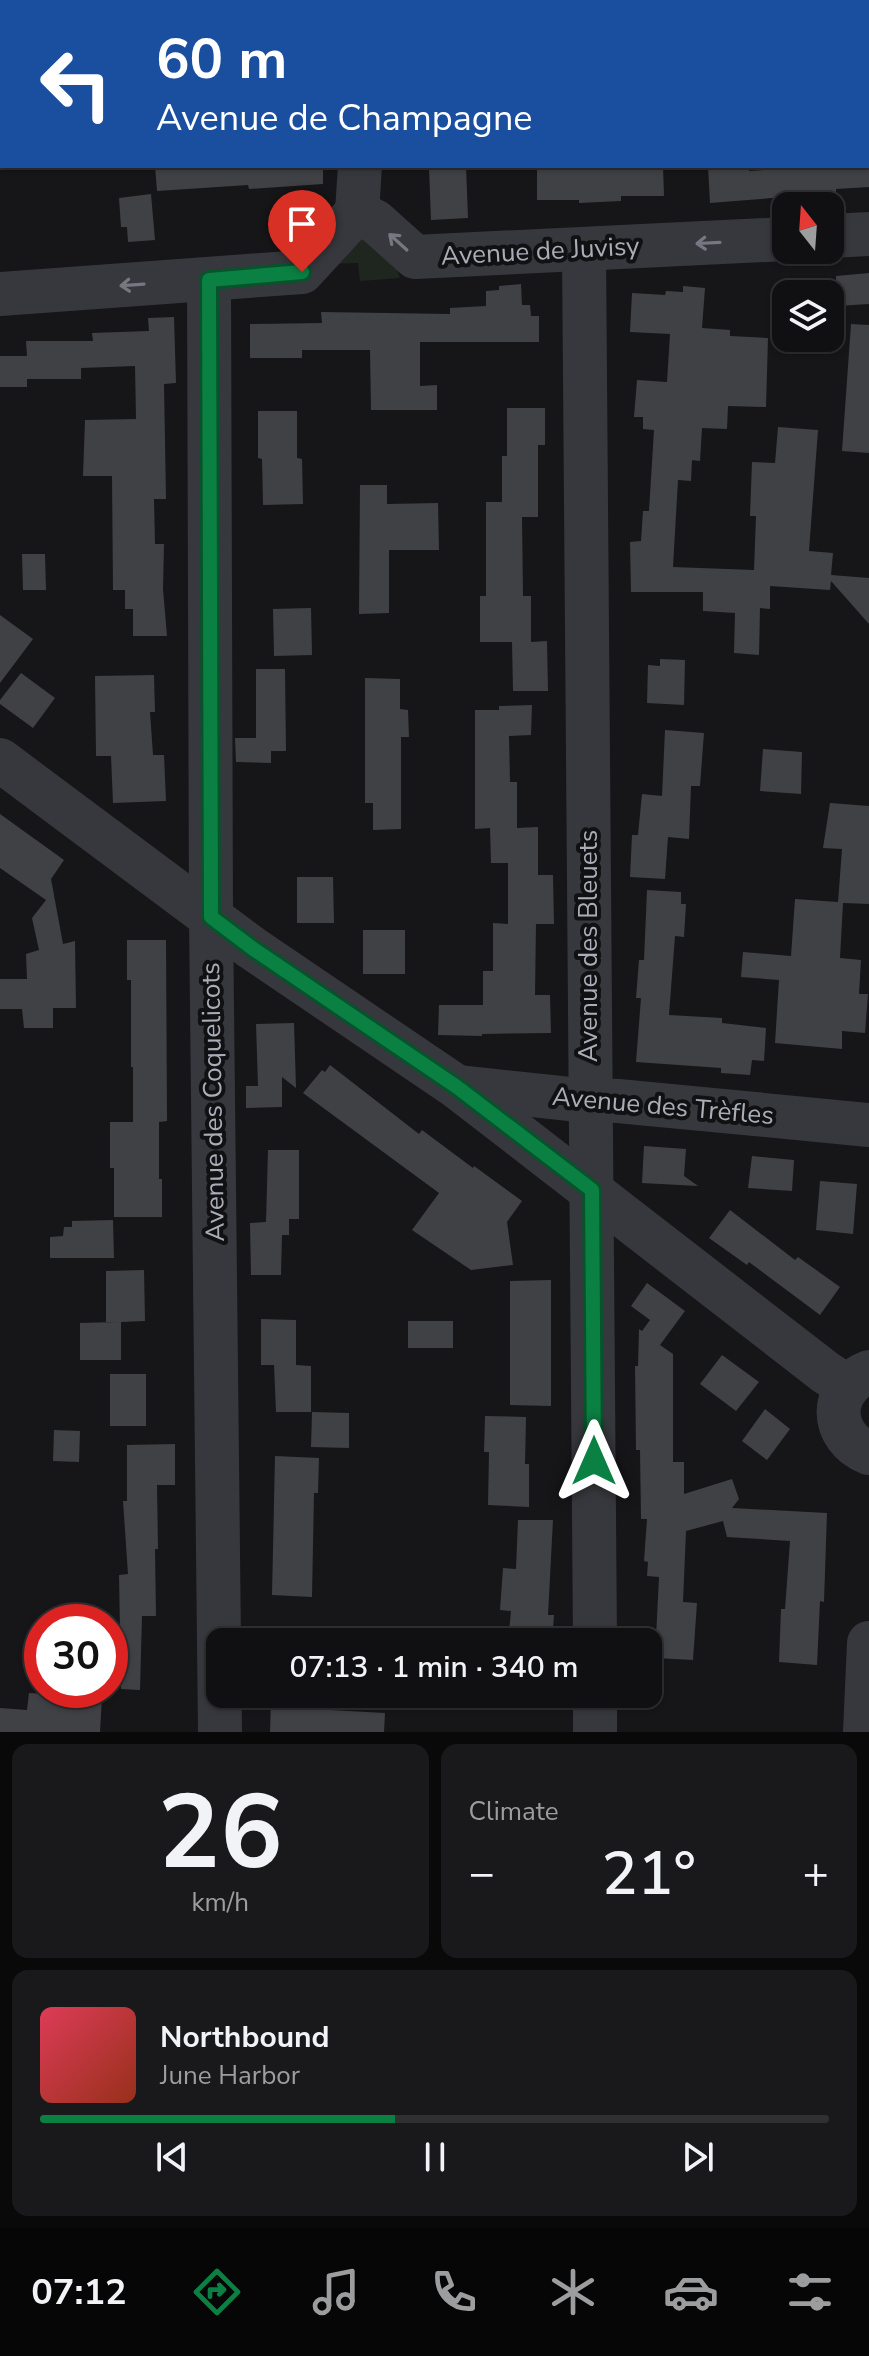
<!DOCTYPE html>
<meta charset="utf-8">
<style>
body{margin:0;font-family:"Nunito Sans",sans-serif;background:#19191b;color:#f1f3f6;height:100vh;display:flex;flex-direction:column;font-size:30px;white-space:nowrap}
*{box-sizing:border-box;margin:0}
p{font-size:26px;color:#9c9d9f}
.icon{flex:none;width:44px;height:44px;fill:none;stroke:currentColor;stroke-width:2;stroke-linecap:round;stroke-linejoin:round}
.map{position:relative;height:1732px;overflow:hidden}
.sheet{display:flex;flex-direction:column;gap:12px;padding:12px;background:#09090a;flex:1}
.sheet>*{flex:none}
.guide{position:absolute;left:0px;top:0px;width:870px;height:168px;box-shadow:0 2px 6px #0004,0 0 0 2px #303032;background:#1a4fa0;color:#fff;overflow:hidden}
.needle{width:52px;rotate:343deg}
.fabs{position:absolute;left:772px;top:192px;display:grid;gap:16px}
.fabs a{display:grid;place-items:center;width:72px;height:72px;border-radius:16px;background:#101012;box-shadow:0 2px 6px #0004,0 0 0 2px #303032;font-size:40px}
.speed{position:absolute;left:24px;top:1604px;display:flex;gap:16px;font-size:40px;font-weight:700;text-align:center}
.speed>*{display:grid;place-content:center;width:104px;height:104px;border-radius:50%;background:#101012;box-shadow:0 2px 6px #0004,0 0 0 2px #303032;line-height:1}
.speed .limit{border:12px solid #d22;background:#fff;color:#111}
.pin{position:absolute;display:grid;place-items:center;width:68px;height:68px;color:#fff;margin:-82px -34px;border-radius:50% 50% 50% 0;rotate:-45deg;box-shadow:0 0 8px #0007}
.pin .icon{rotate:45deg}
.me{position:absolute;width:88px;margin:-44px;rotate:0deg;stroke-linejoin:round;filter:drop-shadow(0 0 6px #0008)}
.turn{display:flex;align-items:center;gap:28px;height:168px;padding:0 24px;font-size:36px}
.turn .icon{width:104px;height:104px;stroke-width:2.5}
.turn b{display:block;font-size:56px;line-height:68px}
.big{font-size:60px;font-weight:600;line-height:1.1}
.sheet .card{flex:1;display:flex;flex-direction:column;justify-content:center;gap:12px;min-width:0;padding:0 28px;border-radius:16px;background:#19191b}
.sheet .dial{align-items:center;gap:0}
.dial b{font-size:104px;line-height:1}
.song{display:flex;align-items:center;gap:24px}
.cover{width:96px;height:96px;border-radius:12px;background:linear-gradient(135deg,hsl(350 70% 55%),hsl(10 70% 35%))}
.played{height:8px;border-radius:4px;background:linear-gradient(90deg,#0b8043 45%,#303032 45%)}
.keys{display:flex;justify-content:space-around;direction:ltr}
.heat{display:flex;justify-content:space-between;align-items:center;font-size:44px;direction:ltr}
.sheet .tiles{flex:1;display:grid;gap:12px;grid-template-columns:1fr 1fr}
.card:last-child{grid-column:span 2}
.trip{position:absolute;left:206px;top:1628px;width:456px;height:80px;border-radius:16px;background:#101012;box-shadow:0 2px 6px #0004,0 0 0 2px #303032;font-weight:600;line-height:80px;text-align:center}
.dock{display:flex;height:128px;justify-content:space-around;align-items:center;background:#060607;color:#9c9d9f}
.dock .icon{width:56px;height:56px}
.dock .active{color:#0b8043}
.dock b{font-size:36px;color:#f1f3f6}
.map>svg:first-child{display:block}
.green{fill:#1e261f}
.building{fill:#404145}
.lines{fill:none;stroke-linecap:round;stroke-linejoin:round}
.minor{stroke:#37383d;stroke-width:44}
.oneway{stroke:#757881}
.route-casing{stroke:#07532c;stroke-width:20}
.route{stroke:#0b8043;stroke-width:14}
.labels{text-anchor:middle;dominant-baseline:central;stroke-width:8;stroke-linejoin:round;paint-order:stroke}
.street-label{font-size:26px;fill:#a8adb8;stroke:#111113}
</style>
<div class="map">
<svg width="869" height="1732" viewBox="0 0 869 1732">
<rect width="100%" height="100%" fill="#161618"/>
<!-- green -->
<polygon class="green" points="358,236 391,253 400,278 360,281 358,263 328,264"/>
<!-- building -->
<g class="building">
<polygon points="155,166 323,166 323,184 249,189 248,185 157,191"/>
<polygon points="466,166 468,218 431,220 429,168"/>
<polygon points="537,166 663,166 664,196 621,196 621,201 579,203 579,200 537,200"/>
<polygon points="708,166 749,166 749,171 819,166 869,166 869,187 836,189 836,193 710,203"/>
<polygon points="151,194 155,240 128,242 127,227 121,227 119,198"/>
<polygon points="869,273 869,304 837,306 836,276"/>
<polygon points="521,284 522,305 530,305 531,316 539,316 539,342 420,342 420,386 437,385 437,410 371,410 370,350 302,350 302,358 250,358 250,324 322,323 321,312 450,314 450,308 486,306 486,291 499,290 499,286"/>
<polygon points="683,286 705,288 702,328 730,330 730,336 768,338 766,407 728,406 727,429 702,428 700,461 692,460 691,481 678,480 673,567 754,570 756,516 750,516 752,462 775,463 778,427 818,430 809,551 833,553 831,575 869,578 869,624 831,581 830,590 770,586 770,609 760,608 759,655 734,653 735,613 703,611 703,592 631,592 630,542 641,541 643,511 649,511 654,430 643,429 643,417 634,417 637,380 667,382 670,334 630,332 632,293 665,295 666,291 683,292"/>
<polygon points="174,317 176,383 164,384 166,499 154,499 155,544 164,544 163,589 167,636 133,636 133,609 125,609 125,590 113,590 112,476 83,476 85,420 136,419 135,366 81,368 81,379 27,379 27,387 0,387 0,356 27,356 26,341 93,341 92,333 149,331 148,318"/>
<polygon points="851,324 869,325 869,453 842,451"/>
<polygon points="507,408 545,408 545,445 538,445 538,517 522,517 523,596 531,596 531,642 547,641 548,691 513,691 512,642 528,642 480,642 480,596 486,596 486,502 502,502 502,456 507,456"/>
<polygon points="258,411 297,411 297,458 302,459 303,504 263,505 262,459 258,458"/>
<polygon points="360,485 387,485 387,504 438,503 439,550 389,550 389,613 359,614"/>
<polygon points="22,554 45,554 46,590 23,590"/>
<polygon points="311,608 312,655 274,656 273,609"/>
<polygon points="0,615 33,639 0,683"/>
<polygon points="660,659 685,660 684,705 647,703 648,665 660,666"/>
<polygon points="256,669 285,669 286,751 271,751 271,763 236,762 235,738 256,738"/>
<polygon points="21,673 55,698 33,728 0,704 0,700"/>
<polygon points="154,675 155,712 150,712 153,755 164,755 166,801 113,803 111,756 96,756 95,676"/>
<polygon points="365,678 400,679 400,709 408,710 409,737 401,737 401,829 373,830 373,803 365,803"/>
<polygon points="532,705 531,735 509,736 510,782 517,782 517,828 538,827 538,875 553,875 554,924 536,924 535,995 550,995 551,1033 482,1034 482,1036 438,1035 439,1005 483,1005 483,971 493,971 493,923 508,924 508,863 491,863 490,828 475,829 475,710 499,710 499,706"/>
<polygon points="665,730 704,733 700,786 691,786 689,839 668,837 665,879 630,877 632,835 638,835 642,794 662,796"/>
<polygon points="763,749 802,752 801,794 760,791"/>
<polygon points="830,803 869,806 869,904 843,903 840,958 861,960 859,994 868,994 865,1033 842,1031 842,1049 775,1043 779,980 741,977 743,952 791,956 795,899 838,902 842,849 823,848"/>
<polygon points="0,814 64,860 51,879 63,944 75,941 76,1008 53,1008 53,1028 24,1028 22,1009 0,1009 0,979 27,979 26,954 39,950 32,918 46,900 0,868"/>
<polygon points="297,877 333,877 334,923 297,923"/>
<polygon points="647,890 681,892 681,904 686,904 684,937 675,936 669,1015 722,1018 722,1023 766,1028 764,1061 752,1060 750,1075 721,1073 721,1068 636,1062 641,998 636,998 639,960 644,960"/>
<rect x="363" y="930" width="42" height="44"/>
<polygon points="127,940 166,940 167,1121 159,1122 159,1179 162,1179 162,1217 114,1217 114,1168 110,1168 110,1122 133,1122 133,1067 131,1067 131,980 127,980"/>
<polygon points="294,1023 296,1088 282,1077 282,1107 246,1108 246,1086 258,1086 256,1024"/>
<polygon points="330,1065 419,1134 422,1130 473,1168 474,1166 522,1201 507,1222 513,1265 471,1270 412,1230 439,1193 303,1093 322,1070 325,1072"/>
<polygon points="644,1146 686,1149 684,1176 698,1186 642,1183"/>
<polygon points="268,1150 299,1150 299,1219 289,1219 289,1235 282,1235 281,1275 251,1275 250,1223 266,1222"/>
<polygon points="752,1156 794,1160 792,1191 748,1188"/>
<polygon points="820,1181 857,1184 853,1234 816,1230"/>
<polygon points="730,1210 795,1260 798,1257 840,1287 820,1315 749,1262 747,1265 709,1238"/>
<polygon points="113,1220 114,1258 50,1258 50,1237 63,1236 64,1227 72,1227 72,1221"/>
<polygon points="144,1270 145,1321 121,1322 121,1360 80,1360 80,1323 118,1322 106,1322 106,1271"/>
<polygon points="551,1280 551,1406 510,1405 510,1281"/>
<polygon points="647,1283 685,1311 660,1345 673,1354 673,1462 684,1462 684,1494 732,1479 739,1499 732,1508 827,1513 824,1602 820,1601 817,1665 779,1662 781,1609 785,1609 790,1541 727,1537 723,1521 686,1531 683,1602 697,1603 693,1660 655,1658 659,1577 647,1576 648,1562 644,1561 647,1519 641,1519 640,1450 636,1450 635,1366 638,1366 639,1329 642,1331 650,1320 631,1306"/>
<polygon points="261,1319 296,1320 296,1365 311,1366 311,1412 276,1412 274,1365 261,1365"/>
<rect x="408" y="1321" width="45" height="27"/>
<polygon points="722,1355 759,1382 736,1411 700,1384"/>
<rect x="110" y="1374" width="36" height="52"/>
<polygon points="765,1409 790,1429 767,1460 742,1441"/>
<polygon points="312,1412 349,1413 349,1448 311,1447"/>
<polygon points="485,1416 526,1417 525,1464 529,1464 529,1507 488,1505 489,1452 484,1452"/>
<polygon points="54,1430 80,1431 79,1462 53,1461"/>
<polygon points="175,1444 175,1485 157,1485 158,1549 155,1549 156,1616 142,1616 140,1690 121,1689 119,1575 128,1574 123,1501 127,1501 127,1445"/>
<polygon points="275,1456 319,1458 318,1493 314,1493 312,1597 272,1595"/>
<polygon points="518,1520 553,1520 548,1615 554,1615 552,1642 508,1642 511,1611 500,1610 503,1568 516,1569"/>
<polygon points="29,1693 102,1697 100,1732 0,1732 0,1708 27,1710"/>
<polygon points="271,1700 313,1702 312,1709 385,1713 384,1732 270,1732"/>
</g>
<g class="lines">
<!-- minor -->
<g class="minor">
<polyline points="371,2 371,0"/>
<polyline points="357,212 376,222 415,257 786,239"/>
<polyline points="357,212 360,166"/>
<polyline points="830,236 869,234"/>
<polyline points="584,250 595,1642"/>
<polyline points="209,280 211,917 220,1732"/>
<polyline points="0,294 302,272 357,212"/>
<polyline points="0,760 252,948 457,1087 825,1372 848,1387"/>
<polyline points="457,1087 579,1100 618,1101 869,1125"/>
<path d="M869 1372C828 1388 829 1437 869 1453"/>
<polyline points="595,1694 595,1732"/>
<polyline points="865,1732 869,1643"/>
</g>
</g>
<!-- one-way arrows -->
<defs><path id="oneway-shaft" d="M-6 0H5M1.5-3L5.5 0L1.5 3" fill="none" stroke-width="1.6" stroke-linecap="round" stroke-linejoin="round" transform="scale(2)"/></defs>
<g class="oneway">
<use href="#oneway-shaft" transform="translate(398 242) rotate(-138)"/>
<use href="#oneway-shaft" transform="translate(708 243) rotate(177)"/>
<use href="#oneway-shaft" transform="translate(132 285) rotate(176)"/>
</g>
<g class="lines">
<defs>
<polyline id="route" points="302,272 209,280 211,917 252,948 457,1087 592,1190 594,1461"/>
</defs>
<!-- route casing -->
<use href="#route" class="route-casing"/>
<!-- route -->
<use href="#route" class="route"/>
</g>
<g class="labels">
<!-- street labels -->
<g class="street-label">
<text transform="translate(540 251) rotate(-3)">Avenue de Juvisy</text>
<text transform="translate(588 946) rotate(-90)">Avenue des Bleuets</text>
<text transform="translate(213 1102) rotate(-91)">Avenue des Coquelicots</text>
<text transform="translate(663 1106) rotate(5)">Avenue des Trèfles</text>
</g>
</g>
</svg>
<div class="fabs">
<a><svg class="needle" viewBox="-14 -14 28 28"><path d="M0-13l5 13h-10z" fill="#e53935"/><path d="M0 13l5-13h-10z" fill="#9c9d9f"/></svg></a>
<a><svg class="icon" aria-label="layers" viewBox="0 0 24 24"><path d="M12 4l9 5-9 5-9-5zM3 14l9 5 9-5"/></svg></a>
</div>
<div class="speed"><div class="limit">30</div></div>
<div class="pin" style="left:302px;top:272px;background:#d93025"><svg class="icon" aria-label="arrive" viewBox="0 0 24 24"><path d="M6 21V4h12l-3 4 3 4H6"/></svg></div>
<svg class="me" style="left:594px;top:1461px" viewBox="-20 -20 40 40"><path d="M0-17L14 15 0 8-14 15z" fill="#0b8043" stroke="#fff" stroke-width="4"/></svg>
<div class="trip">07:13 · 1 min · 340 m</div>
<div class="guide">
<div class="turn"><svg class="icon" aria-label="left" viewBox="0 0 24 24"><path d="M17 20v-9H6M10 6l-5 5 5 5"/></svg><div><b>60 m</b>Avenue de Champagne</div></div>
</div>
</div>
<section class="sheet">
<div class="tiles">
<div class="card dial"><b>26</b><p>km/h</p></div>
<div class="card"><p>Climate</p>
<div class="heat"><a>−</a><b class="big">21°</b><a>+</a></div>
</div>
<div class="card">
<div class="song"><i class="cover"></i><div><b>Northbound</b><p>June Harbor</p></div></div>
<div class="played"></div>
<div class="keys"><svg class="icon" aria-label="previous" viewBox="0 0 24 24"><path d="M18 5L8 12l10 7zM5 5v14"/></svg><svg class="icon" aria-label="pause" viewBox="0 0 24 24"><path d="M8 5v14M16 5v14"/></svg><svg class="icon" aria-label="next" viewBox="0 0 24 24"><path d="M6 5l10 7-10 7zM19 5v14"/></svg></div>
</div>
</div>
</section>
<nav class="dock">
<b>07:12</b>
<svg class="icon active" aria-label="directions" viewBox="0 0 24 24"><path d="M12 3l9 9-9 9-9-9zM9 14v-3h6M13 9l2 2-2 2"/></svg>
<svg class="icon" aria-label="music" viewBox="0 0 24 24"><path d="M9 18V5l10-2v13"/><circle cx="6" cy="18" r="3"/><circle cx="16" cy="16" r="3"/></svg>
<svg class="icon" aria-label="phone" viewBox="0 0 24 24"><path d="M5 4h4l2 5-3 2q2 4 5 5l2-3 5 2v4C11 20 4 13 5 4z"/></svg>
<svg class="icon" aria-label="climate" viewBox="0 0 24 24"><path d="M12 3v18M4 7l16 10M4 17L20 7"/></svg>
<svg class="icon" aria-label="car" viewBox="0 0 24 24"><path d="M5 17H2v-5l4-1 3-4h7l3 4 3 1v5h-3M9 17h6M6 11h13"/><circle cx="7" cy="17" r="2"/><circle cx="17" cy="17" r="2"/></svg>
<svg class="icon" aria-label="filters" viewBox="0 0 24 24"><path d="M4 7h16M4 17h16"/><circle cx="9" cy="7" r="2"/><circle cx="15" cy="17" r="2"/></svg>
</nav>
